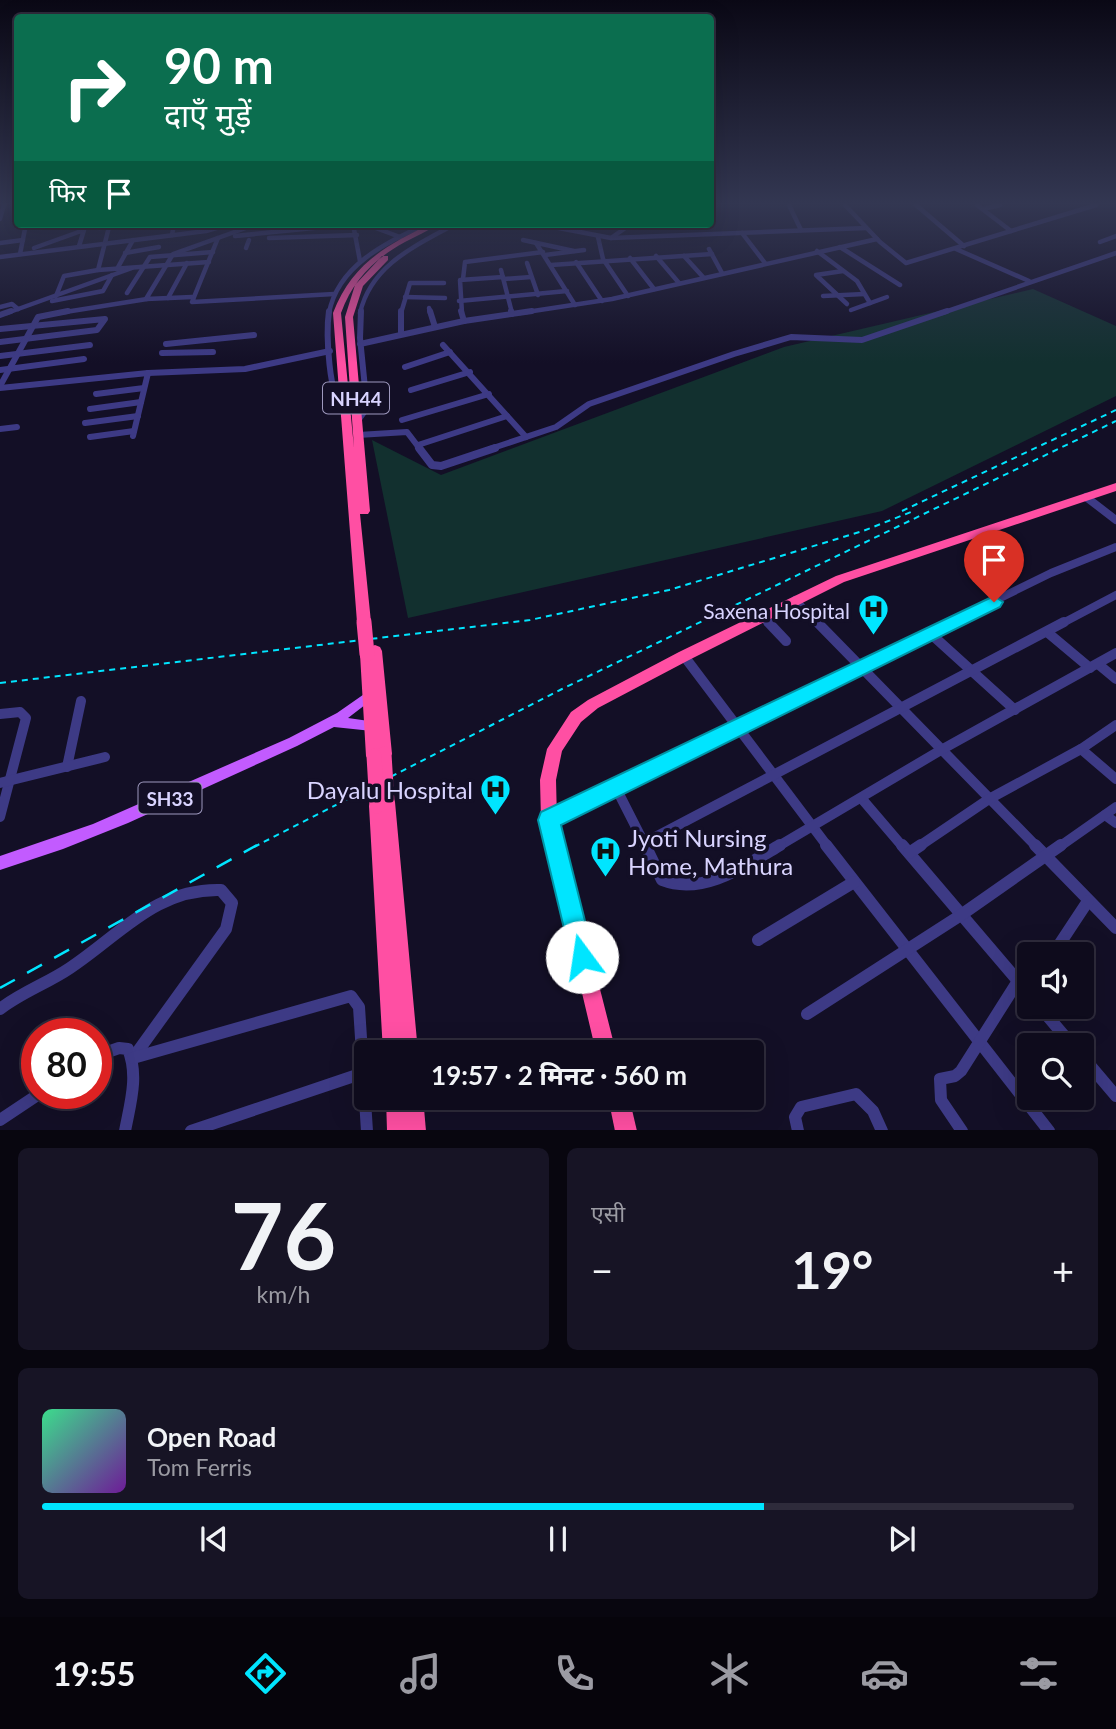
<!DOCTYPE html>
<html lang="hi">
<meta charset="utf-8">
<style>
body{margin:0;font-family:Lato,"Noto Sans Devanagari",sans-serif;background:#171425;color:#f1f3f6;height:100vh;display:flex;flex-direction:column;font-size:26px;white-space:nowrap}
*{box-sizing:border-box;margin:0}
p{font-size:23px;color:#9b9ba3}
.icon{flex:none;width:38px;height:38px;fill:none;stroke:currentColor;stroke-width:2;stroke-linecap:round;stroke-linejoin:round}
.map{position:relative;height:1130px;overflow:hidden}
.sheet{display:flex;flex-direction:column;gap:18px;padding:18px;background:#08060f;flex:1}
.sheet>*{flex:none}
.hud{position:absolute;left:14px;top:14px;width:700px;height:214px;border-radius:7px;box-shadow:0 7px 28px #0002,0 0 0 2px #2e2b3b;background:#0b6e4f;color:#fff;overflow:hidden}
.buttons{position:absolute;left:1017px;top:942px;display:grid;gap:14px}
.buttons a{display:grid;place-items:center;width:77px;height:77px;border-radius:7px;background:#0e0b1c;box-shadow:0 7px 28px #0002,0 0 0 2px #2e2b3b;font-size:35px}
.speed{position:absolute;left:21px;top:1018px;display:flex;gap:14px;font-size:35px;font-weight:700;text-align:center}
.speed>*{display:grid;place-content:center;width:91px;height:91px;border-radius:50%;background:#0e0b1c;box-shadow:0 7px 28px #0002,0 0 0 2px #2e2b3b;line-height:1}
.speed .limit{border:10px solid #d22;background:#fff;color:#111}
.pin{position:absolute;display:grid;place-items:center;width:60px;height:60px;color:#fff;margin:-72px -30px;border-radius:50% 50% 50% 0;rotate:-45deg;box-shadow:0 0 7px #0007}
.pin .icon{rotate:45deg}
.me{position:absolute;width:77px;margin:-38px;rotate:346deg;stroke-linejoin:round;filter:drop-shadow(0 0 5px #0008)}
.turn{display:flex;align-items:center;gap:24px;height:147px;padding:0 35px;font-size:32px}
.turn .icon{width:91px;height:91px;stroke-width:2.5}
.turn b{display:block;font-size:49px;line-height:60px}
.then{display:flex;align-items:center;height:66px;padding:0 35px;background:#0003;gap:14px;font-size:26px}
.big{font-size:52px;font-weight:700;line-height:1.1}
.sheet .widget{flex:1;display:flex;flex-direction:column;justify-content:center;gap:10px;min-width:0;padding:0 24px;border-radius:10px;background:#171425}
.sheet .dial{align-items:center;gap:0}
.dial b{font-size:91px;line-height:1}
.song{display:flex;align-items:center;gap:21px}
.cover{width:84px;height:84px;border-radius:10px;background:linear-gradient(135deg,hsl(150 70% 55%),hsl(280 70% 35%))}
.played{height:7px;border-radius:4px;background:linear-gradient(90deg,#00e5ff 70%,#2e2b3b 70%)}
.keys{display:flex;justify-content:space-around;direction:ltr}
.heat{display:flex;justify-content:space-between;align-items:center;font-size:38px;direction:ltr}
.sheet .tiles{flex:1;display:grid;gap:18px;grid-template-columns:1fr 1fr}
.widget:last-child{grid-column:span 2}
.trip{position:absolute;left:354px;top:1040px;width:410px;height:70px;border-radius:7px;background:#0e0b1c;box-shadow:0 7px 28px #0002,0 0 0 2px #2e2b3b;font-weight:700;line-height:70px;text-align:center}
.tabs{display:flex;height:112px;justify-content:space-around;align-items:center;background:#06040b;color:#9b9ba3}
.tabs .icon{width:49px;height:49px}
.tabs .on{color:#00e5ff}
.tabs b{font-size:32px;color:#f1f3f6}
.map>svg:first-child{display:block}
.green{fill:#12302f}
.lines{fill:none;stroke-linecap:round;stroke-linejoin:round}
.minor-far4{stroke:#3d3a85;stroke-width:4.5}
.minor-far3{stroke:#3d3a85;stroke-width:6}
.minor-far2{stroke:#3d3a85;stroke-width:8}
.minor-far1{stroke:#3d3a85;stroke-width:10}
.minor{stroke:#3d3a85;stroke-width:12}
.major{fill:#c25bff;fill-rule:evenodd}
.highway{fill:#ff4fa3;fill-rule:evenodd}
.rail-far1{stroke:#00e5ff;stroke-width:2;stroke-dasharray:6 5;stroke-linecap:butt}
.rail{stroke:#00e5ff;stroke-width:2.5;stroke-dasharray:17 14;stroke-linecap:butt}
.highway-bridge{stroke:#ff4fa3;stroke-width:15}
.route{fill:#00e5ff;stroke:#0095a6;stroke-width:2}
.labels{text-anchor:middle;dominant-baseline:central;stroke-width:7;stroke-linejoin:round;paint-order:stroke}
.shield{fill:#130f26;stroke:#9e99be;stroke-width:2}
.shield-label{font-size:19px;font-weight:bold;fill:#d9d4ff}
.poi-label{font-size:21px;fill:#d9d4ff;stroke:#130f26;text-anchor:end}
.near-poi-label{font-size:24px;fill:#d9d4ff;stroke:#130f26;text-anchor:end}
</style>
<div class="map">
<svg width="1116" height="1131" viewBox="0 0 1116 1131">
<rect width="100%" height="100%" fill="#130f26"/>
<!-- green -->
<polygon class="green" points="1033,289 1116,326 1116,396 882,511 408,618 372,440 441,475 784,347"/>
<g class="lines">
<!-- minor-far4 -->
<g class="minor-far4">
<polyline points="789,205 801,230"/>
<polyline points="845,205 880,242 906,263 1096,205"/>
<polyline points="916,205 964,246"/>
<polyline points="977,205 1011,231"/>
<polyline points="983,209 1000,205"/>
<polyline points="0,219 4,205"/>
<polyline points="365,224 400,237"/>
<polyline points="538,224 611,238 866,228"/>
<polyline points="99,228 145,224"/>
<polyline points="742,233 765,263"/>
<polyline points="172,235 174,224"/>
<polyline points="235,236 353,224 360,261"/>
<polyline points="598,237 603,259 628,296"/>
<polyline points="218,238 192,302 334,294"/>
<polyline points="269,238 357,235"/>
<polyline points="611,238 631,224"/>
<polyline points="523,240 574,251"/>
<polyline points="1100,242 1116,236"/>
<polyline points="0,243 23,240"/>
<polyline points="536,243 575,305"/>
<polyline points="840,247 900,285"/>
<polyline points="34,248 84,230 79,246"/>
<polyline points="246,248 249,240"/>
<polyline points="709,249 722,273"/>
<polyline points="956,249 1029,281"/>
<polyline points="817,251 857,281 870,303"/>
<polyline points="125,253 159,247"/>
<polyline points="20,254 26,224"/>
<polyline points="545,255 584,250"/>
<polyline points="656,256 679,283"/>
<polyline points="684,256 703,277"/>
<polyline points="0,257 206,231 230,224"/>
<polyline points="630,258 654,289"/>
<polyline points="576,262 602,301"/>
<polyline points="527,263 538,295"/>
<polyline points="551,265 712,254"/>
<polyline points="117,269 133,240"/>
<polyline points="98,270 209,262"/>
<polyline points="501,270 512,313"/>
<polyline points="843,271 816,275 847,304"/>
<polyline points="463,279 465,262 543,252"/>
<polyline points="504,279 531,277"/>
<polyline points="127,293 150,257 213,252"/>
<polyline points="56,296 64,276 98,270 109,227"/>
<polyline points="823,296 864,294"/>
<polyline points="192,297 146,299 173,254 254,225"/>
<polyline points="405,297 445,298"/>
<polyline points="168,298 187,263"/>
<polyline points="52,301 103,291 112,275"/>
<polyline points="459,301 567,291"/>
<polyline points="0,307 12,304 18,309"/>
<polyline points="429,308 430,313"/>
<polyline points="851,310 887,297"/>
<polyline points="7,313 132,268"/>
<polyline points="59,313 147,299"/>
<path d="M329 313C338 265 386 243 426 224"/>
<path d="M360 313C371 265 415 246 455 224"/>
<polyline points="401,313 410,283 444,283"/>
<polyline points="462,313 460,280 503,277"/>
<polyline points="520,313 612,299 877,239"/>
<polyline points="942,313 1116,253"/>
</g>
<!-- minor-far3 -->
<g class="minor-far3">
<path d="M329 311C326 332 328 399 345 412"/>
<polyline points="401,311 401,334"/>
<polyline points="430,311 435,327"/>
<polyline points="461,311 464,321"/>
<polyline points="511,311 512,314"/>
<polyline points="0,315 11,311"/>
<polyline points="0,329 105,319 97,330 0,342"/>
<polyline points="166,344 254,335"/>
<polyline points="360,344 464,321 532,311"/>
<polyline points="443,345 526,437"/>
<polyline points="162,353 213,352"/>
<polyline points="0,356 90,345"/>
<polyline points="405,367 450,352"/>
<polyline points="0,370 84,359"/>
<polyline points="0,386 38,317 68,311"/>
<polyline points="0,388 148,373 245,369 330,351"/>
<polyline points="411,390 470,372"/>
<polyline points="96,394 144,388"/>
<polyline points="90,409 141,402"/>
<polyline points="402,420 489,394"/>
<polyline points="357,422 367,408 360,338 361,311"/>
<polyline points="85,423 138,416"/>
<polyline points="0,429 17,427"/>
<polyline points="358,435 407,432 420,449"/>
<polyline points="133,436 148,373"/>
<polyline points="90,437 134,431"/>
<polyline points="418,445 507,416"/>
<polyline points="490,449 556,427 589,404 734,354 791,337 862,340 947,311"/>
</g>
<!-- minor-far2 -->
<g class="minor-far2">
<polyline points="419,448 432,465 441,466 495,448"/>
<polyline points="1086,497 1116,520"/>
<polyline points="795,600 819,624"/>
<polyline points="763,617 770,624"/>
<polyline points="947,624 1051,573 1116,547"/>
<polyline points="1061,624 1116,595"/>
</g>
<!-- minor-far1 -->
<g class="minor-far1">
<polyline points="768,622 786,641"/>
<polyline points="817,622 1037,847"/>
<polyline points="1047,632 1090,668"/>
<polyline points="931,634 1015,710"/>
<polyline points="684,656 828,847"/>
<polyline points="1098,664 1116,679"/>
<polyline points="0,714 20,712 26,718 0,817"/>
<polyline points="1081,749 1116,779"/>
<polyline points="67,767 81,701"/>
<polyline points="0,783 105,757"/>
<polyline points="616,788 644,843 1064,622"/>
<polyline points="862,799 903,847"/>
<polyline points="1105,815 1116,823"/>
<polyline points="549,820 951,622"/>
<polyline points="644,843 646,847"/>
<polyline points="777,847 941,750 1116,653"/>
<polyline points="918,847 989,799 1081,749 1116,725"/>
<polyline points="1059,847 1116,807"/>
</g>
<!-- minor -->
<g class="minor">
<path d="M645 845 662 880C703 896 745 866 780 845"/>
<polyline points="826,845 1049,1131"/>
<polyline points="902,845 1029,994"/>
<polyline points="1035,845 1116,928"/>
<polyline points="909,853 921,845"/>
<polyline points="758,940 854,882"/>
<polyline points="1053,954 1088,901"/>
<polyline points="1039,1006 1072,1045"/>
<path d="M0 1009C22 992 48 983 70 968 121 934 156 888 221 890L232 903 226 929 133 1058"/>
<polyline points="807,1014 961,915 1061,845"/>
<path d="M96 1056 119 1048 128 1049C139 1076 130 1104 125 1131"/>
<polyline points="1082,1056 1116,1096"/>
<polyline points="133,1058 351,996 359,1007 367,1131"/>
<polyline points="0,1120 39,1094"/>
<polyline points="191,1131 363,1073"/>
<polyline points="798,1131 795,1117 801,1107 856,1094 873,1111 882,1131"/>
<polyline points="962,1131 941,1100 940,1079 955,1076 961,1071 1018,981"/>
</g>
<!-- major -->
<polygon class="major" points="370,690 374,692 376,695 374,698 348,718 376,722 378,726 376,730 372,731 334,727 297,746 128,823 63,849 0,870 0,856 93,824 289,738 337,713"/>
<!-- highway -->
<g class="highway">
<path d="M430 224H438C428 231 416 236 405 242 374 259 353 280 341 313L354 448 345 317 355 285 382 256H388V260L363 286 353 317 370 511 368 514H360L371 622 369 626H359L357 622 333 313C352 264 385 246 430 224Z"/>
<polygon points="1116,483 1116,491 844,582 689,660 598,708 581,722 562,751 556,780 557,820 616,1052 596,1052 541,820 540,780 547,749 571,712 588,700 679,652 836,576"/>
<polygon points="375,645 380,647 382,651 392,754 389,759 384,761 380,760 374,763 369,761 366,756 360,654 362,650"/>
<polygon points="387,794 393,797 395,802 418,1052 383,1052 369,806 371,800 377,798 380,799 381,797"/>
<polygon points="386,1097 423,1097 426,1131 387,1131"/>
<polygon points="608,1097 629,1097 637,1131 615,1131"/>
</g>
<!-- rail-far1 -->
<g class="rail-far1">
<polyline points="902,511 1116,410"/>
<polyline points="0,683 530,620 669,590 863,531 911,512"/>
<polyline points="254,847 562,689 1116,421"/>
</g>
<!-- rail -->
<polyline class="rail" points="0,988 257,845"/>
<!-- highway-bridge -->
<g class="highway-bridge">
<polyline points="364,622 367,654"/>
<polyline points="384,754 387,802"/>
<polyline points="374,756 377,806"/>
</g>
</g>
<!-- sky -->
<linearGradient id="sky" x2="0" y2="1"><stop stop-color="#0a0815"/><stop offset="0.56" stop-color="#333752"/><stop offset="1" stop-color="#333752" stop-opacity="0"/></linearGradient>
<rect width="1116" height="363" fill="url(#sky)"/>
<!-- route -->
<polygon class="route" points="994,596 1003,602 1000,607 561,825 594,957 591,966 582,969 573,966 538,820 541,812"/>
<!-- icons -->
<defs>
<symbol id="hospital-pin" viewBox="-11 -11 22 30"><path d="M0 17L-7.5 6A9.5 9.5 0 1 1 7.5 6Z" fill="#00e5ff" stroke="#130f26"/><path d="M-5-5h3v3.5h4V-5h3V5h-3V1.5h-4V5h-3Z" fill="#111"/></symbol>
</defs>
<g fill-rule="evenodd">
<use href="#hospital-pin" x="856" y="592" width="35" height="47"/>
<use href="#hospital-pin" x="478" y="772" width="35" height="47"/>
<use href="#hospital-pin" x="588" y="834" width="35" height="47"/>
</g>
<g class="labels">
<!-- shield labels -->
<g class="shield">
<rect x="323" y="382.5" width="66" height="31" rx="5"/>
<rect x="138.5" y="782.5" width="63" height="31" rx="5"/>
</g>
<g class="shield-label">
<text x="356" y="398">NH44</text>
<text x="170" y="798">SH33</text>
</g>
<!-- poi labels -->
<g class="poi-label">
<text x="850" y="610">Saxena Hospital</text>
</g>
<!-- near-poi labels -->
<g class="near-poi-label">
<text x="473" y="789">Dayalu Hospital</text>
<text x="628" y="837" text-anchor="start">Jyoti Nursing<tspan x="628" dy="28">Home, Mathura</tspan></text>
</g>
</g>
</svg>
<div class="buttons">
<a><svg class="icon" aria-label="sound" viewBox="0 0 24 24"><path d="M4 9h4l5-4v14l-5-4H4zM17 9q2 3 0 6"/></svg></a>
<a><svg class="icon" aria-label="search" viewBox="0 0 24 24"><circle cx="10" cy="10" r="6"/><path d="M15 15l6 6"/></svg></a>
</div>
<div class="speed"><div class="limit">80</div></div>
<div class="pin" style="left:994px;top:602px;background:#d93025"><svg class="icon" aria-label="arrive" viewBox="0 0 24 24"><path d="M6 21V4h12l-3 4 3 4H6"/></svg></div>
<svg class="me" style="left:582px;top:957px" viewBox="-20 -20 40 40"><circle r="19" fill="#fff"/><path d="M0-13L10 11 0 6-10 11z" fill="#00e5ff"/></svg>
<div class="trip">19:57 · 2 मिनट · 560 m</div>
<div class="hud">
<div class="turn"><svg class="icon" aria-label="right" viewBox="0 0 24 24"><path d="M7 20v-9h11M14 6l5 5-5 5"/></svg><div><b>90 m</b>दाएँ मुड़ें</div></div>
<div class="then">फिर<svg class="icon" aria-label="arrive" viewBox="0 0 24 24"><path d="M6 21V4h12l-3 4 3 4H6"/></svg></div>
</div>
</div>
<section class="sheet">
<div class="tiles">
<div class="widget dial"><b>76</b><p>km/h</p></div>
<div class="widget"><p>एसी</p>
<div class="heat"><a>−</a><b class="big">19°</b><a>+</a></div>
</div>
<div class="widget">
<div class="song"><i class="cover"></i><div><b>Open Road</b><p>Tom Ferris</p></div></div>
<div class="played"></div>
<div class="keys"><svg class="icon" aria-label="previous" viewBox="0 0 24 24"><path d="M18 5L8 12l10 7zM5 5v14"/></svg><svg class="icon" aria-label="pause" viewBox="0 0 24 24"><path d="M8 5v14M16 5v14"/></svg><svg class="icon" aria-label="next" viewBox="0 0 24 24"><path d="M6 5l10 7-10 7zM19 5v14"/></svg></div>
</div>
</div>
</section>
<nav class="tabs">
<b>19:55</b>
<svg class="icon on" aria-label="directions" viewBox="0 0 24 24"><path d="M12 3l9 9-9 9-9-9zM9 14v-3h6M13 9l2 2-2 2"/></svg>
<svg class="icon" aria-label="music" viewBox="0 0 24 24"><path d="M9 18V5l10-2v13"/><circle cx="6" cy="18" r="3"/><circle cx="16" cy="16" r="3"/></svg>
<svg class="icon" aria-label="phone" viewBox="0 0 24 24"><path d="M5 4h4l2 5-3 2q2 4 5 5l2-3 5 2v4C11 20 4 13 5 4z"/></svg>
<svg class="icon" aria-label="climate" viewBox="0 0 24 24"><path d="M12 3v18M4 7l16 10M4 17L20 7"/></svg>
<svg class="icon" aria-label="car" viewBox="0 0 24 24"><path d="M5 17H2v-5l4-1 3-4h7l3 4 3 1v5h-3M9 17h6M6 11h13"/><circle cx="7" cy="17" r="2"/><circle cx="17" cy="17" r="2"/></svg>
<svg class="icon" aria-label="filters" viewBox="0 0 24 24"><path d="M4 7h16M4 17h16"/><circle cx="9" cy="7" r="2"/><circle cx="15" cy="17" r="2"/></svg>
</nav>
